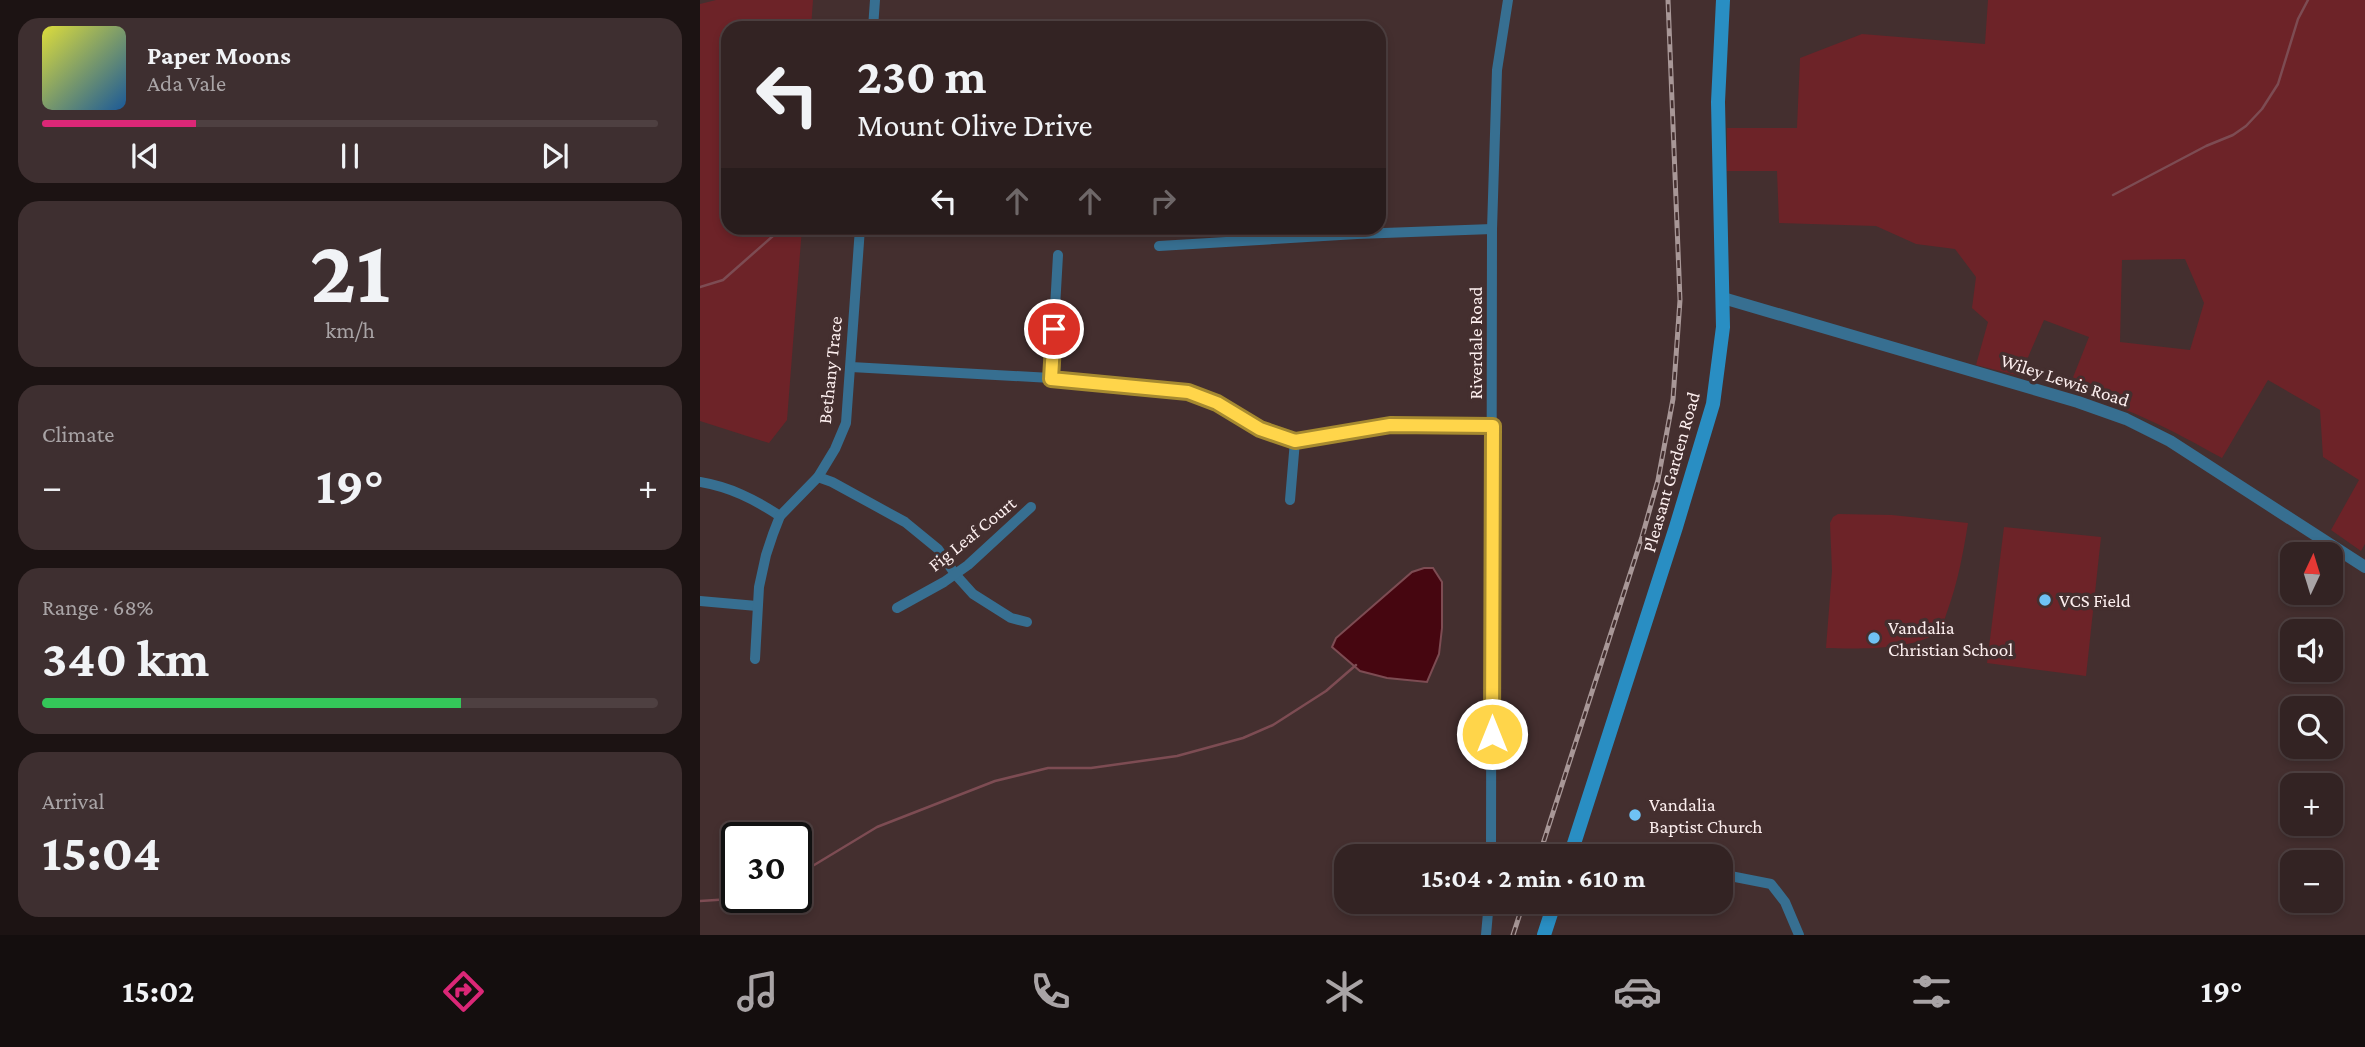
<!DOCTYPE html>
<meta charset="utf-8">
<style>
body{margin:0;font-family:"Crimson Pro",serif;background:#3e2f30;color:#f1f3f6;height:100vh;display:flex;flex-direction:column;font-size:26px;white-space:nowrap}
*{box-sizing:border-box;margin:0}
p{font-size:23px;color:#a9a4a6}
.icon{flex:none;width:38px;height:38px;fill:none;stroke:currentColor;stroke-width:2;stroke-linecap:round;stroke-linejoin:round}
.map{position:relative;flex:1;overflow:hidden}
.drawer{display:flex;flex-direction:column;gap:18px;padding:18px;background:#1c1313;width:700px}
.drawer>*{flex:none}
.banner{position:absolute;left:21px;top:21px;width:665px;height:214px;border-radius:21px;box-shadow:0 4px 10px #0003,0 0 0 2px #4e4041;background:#332323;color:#f1f3f6;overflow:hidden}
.needle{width:46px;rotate:4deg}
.controls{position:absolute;left:1580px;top:542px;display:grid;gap:14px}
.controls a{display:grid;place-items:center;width:63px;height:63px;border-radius:14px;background:#332323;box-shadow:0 4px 10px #0003,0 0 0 2px #4e4041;font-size:35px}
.speed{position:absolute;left:21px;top:822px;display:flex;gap:14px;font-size:35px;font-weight:700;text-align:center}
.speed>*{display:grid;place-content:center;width:91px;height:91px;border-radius:50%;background:#332323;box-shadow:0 4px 10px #0003,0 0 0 2px #4e4041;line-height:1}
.speed .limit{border:4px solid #111;border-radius:10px;background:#fff;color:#111}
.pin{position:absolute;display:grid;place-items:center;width:60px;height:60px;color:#fff;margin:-30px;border:4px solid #fff;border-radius:50%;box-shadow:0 2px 7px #0007}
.me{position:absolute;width:77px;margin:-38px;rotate:0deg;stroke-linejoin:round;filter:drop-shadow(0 0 5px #0008)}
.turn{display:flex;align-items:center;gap:24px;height:147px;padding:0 21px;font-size:32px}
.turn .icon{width:91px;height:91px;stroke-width:2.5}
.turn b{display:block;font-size:49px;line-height:60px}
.lanes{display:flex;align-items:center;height:66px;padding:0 21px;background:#0003;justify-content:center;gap:35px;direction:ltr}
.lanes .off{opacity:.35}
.big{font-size:52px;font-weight:700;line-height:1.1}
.drawer .widget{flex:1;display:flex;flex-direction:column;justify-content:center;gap:10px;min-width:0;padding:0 24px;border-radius:21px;background:#3e2f30}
.drawer .dial{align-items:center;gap:0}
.dial b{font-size:91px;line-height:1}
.song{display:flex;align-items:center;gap:21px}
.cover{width:84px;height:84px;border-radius:10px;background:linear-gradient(135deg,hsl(60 70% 55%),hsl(210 70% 35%))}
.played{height:7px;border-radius:4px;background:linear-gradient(90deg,#db2777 25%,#4e4041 25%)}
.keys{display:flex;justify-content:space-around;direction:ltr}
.heat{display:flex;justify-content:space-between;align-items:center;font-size:38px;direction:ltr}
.charge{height:10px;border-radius:5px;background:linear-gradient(90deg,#34c759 68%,#4e4041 0)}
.trip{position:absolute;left:634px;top:844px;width:399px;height:70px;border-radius:21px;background:#332323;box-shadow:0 4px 10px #0003,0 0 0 2px #4e4041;font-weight:700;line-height:70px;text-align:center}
.dock{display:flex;height:112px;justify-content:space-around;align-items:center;background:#140e0e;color:#a9a4a6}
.dock .icon{width:49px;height:49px}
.dock .selected{color:#db2777}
.dock b{font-size:32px;color:#f1f3f6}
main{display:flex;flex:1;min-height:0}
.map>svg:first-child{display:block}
.green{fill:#6d2328;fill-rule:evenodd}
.water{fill:#460610;stroke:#7d4c53;stroke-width:2}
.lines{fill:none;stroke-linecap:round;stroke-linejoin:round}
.stream{stroke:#7d4c53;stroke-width:2.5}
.minor{stroke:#376f91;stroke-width:10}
.tertiary{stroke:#376f91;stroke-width:12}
.secondary{stroke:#298ec3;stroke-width:14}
.rail-casing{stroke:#a89797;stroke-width:5}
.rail{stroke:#442f2f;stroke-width:2.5;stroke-dasharray:8;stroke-linecap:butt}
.route-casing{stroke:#a68a30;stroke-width:18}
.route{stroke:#ffd54a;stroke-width:12}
.poi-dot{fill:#6fc2f4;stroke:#442f2f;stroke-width:2.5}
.labels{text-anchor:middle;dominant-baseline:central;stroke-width:7;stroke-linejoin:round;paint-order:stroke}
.street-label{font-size:19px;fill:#fceeee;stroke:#442f2f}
.poi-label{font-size:19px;fill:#fceeee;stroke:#442f2f;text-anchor:start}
</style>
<main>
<section class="drawer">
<div class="widget">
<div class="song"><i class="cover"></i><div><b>Paper Moons</b><p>Ada Vale</p></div></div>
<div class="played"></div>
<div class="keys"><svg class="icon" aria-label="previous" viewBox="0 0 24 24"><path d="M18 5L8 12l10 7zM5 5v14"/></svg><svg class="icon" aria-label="pause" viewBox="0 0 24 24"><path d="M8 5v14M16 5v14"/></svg><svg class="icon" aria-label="next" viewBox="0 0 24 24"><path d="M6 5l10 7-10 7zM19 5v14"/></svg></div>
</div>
<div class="widget dial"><b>21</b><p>km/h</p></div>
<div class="widget"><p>Climate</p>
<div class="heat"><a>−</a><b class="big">19°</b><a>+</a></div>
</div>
<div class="widget"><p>Range · 68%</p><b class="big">340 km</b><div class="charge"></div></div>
<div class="widget"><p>Arrival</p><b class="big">15:04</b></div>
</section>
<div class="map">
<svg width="1665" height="935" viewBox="0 0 1665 935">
<rect width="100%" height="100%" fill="#442f2f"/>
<!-- green -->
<g class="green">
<polygon points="16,0 113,0 111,28 28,28 28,228 102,228 87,420 69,443 0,421 0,4"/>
<path d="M1288 0H1665V544L1661 551 1631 530 1659 480 1623 457 1620 410 1568 380 1522 458C1470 429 1426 406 1368 390L1389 337 1344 320 1320 376 1276 365 1288 322 1272 308 1276 277 1255 249 1216 244 1176 226 1079 223 1077 171H1027V128H1097L1100 58 1162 34 1285 44ZM1485 259 1504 303 1490 350 1420 342 1422 260Z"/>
<path d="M1138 514 1192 515 1268 523C1263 554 1258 582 1247 612 1245 617 1244 624 1241 628 1224 651 1153 649 1126 648L1132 571 1130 523 1133 517Z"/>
<polygon points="1304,527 1401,537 1386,676 1287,663"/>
</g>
<!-- water -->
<polygon class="water" points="724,568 733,568 742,582 742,628 739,654 727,682 687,678 660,671 632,647 636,638 712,572"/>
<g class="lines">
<!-- stream -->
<g class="stream">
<polyline points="1413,195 1506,146 1533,135 1546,126 1562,109 1578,84 1598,19 1608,0"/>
<polyline points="0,287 23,280 82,228"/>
<polyline points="96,876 177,827 295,781 348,768 391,768 477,756 543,738 573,725 626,691 656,665"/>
<polyline points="0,901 47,898"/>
</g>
<!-- minor -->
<g class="minor">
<polyline points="173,28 175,0"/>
<polyline points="459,246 657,234 792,229"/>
<polyline points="151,367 351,378 488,392 517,403 560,429 595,441 690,425 793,426"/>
<polyline points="351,378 358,255"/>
<polyline points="118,477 132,482 205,522 238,549 255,574 273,594 311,618 327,622"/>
<path d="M0 482C30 487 54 499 80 516"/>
<polyline points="590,500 595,441"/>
<polyline points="0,601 57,606"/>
<polyline points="197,608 244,582 268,565 331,507"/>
<polyline points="55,659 59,587 66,555 73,534 80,516 118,477 135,449 146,423 160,228"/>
<polyline points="871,851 901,856"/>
<polyline points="791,856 792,229 797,70 808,0"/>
<polyline points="1020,874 1071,884 1085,902 1099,935"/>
<polyline points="786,935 789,901"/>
</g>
<!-- tertiary -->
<polyline class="tertiary" points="1023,298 1378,402 1426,419 1470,441 1665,567"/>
<!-- secondary -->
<g class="secondary">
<polyline points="870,856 976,527 1013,404 1023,327 1018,102 1023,0"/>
<polyline points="844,935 855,901"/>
</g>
<defs>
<g id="rail">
<polyline points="839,856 942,537 958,480 973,399 980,300 968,0"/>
<polyline points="813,935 824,901"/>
</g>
</defs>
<!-- rail casing -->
<use href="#rail" class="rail-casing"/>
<!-- rail -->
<use href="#rail" class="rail"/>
</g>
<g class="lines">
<defs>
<polyline id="route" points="354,329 351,379 488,392 517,403 560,429 595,441 690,425 793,426 792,734"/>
</defs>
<!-- route casing -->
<use href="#route" class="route-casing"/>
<!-- route -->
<use href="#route" class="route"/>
</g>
<!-- markers -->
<g class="poi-dot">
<circle cx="1345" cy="600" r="7"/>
<circle cx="1174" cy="638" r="7"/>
<circle cx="935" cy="815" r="7"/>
</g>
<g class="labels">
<!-- street labels -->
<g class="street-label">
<text transform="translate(775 343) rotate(-90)">Riverdale Road</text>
<text transform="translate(130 370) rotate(-84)">Bethany Trace</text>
<text transform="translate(1365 380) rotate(18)">Wiley Lewis Road</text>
<text transform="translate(971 472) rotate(-74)">Pleasant Garden Road</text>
<text transform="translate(272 534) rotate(-39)">Fig Leaf Court</text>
</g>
<!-- poi labels -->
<g class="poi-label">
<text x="1359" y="600">VCS Field</text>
<text x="1188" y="627">Vandalia<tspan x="1188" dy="22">Christian School</tspan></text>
<text x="949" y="804">Vandalia<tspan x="949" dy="22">Baptist Church</tspan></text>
</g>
</g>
</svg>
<div class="controls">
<a><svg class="needle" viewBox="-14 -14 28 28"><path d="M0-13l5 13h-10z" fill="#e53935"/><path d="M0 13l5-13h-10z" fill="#a9a4a6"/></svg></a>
<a><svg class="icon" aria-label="sound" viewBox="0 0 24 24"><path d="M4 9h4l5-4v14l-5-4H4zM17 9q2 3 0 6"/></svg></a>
<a><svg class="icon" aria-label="search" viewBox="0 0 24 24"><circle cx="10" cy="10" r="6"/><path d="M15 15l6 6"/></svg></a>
<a>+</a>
<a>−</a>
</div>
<div class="speed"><div class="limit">30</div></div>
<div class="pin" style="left:354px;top:329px;background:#d93025"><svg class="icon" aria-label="arrive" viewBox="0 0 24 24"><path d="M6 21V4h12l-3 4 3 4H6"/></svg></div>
<svg class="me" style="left:792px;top:734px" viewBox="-20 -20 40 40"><circle r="17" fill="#ffd54a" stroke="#fff" stroke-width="3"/><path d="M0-11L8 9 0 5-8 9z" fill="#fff"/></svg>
<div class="trip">15:04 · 2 min · 610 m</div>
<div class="banner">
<div class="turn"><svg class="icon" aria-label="left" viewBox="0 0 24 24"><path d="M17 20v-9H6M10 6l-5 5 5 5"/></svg><div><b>230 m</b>Mount Olive Drive</div></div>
<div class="lanes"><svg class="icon" aria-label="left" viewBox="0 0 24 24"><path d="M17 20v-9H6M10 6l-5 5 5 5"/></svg><svg class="icon off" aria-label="ahead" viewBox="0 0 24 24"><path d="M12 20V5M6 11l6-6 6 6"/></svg><svg class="icon off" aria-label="ahead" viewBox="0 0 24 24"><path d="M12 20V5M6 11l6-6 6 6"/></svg><svg class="icon off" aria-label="right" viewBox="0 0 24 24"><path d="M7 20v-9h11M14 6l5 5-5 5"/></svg></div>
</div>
</div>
</main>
<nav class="dock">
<b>15:02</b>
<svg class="icon selected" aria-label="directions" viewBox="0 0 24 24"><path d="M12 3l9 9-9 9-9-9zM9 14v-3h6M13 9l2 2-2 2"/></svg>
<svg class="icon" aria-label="music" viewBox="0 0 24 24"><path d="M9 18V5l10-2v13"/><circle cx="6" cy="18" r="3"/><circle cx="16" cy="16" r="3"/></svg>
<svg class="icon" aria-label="phone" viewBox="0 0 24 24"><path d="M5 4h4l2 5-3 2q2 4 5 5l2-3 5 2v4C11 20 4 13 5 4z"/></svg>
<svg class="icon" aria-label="climate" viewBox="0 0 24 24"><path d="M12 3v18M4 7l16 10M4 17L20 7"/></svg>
<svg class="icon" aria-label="car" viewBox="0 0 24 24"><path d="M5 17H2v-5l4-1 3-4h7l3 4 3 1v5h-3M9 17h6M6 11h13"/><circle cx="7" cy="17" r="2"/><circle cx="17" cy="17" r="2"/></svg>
<svg class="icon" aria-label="filters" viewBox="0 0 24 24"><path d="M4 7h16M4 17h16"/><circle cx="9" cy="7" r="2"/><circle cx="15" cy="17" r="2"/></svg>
<b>19°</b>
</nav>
